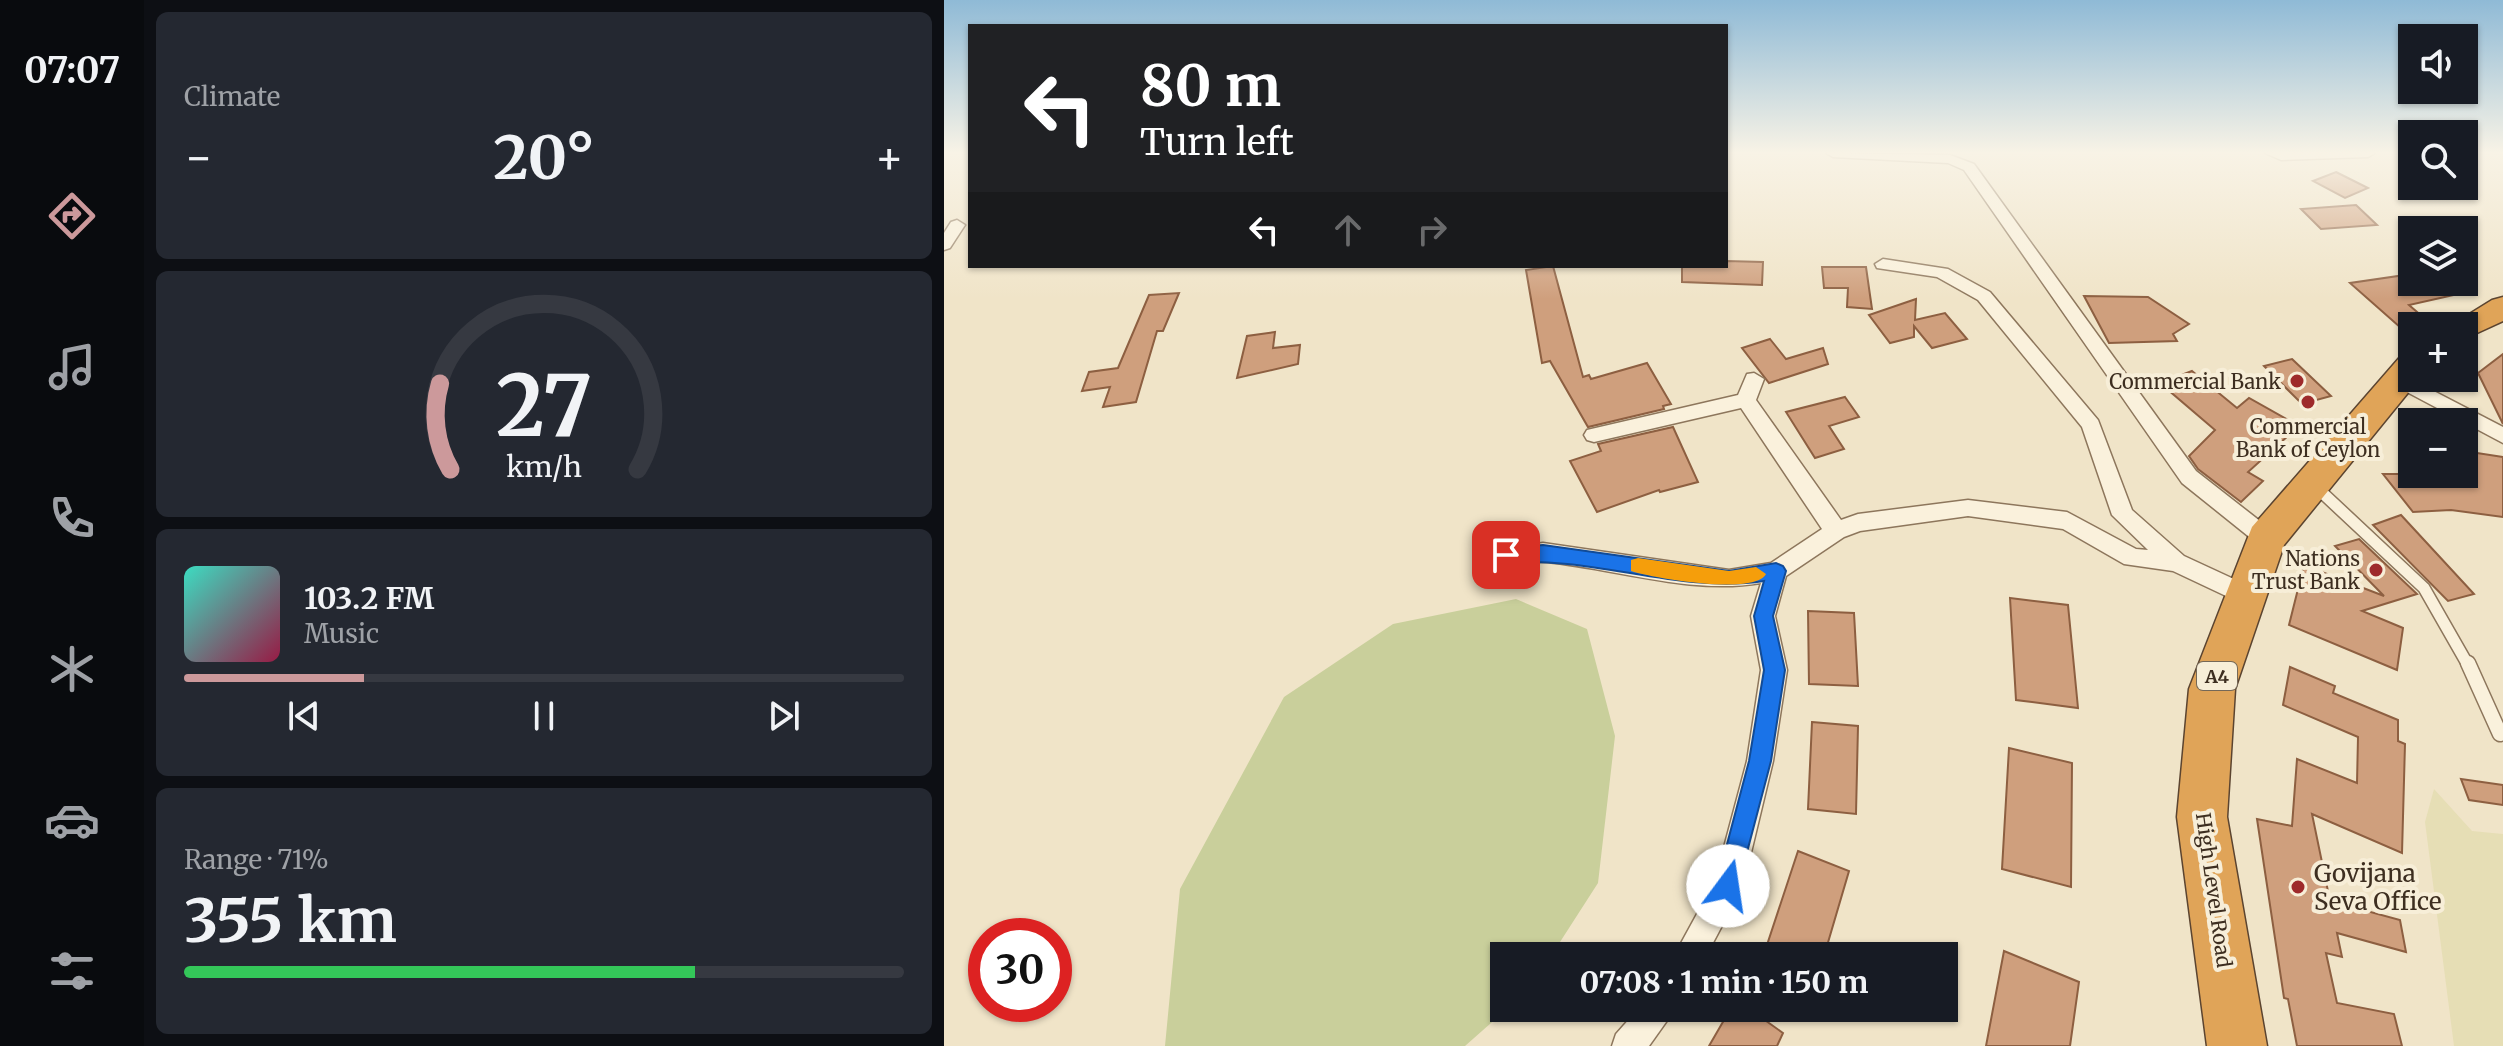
<!DOCTYPE html>
<meta charset="utf-8">
<style>
body{margin:0;font-family:Merriweather,serif;background:#242831;color:#f1f3f6;height:100vh;display:flex;flex-direction:column;font-size:30px;white-space:nowrap}
*{box-sizing:border-box;margin:0}
p{font-size:26px;color:#9ea1a6}
.icon{flex:none;width:44px;height:44px;fill:none;stroke:currentColor;stroke-width:2;stroke-linecap:round;stroke-linejoin:round}
.map{position:relative;flex:1;overflow:hidden}
.drawer{display:flex;flex-direction:column;gap:12px;padding:12px;background:#0d0f14;width:800px}
.drawer>*{flex:none}
.guide{position:absolute;left:24px;top:24px;width:760px;height:244px;border-radius:0px;box-shadow:0 2px 6px #0004;background:#202124;color:#fff;overflow:hidden}
.buttons{position:absolute;left:1454px;top:24px;display:grid;gap:16px}
.buttons a{display:grid;place-items:center;width:80px;height:80px;border-radius:0px;background:#171b24;box-shadow:0 2px 6px #0004;font-size:40px}
.speed{position:absolute;left:24px;top:918px;display:flex;gap:16px;font-size:40px;font-weight:700;text-align:center}
.speed>*{display:grid;place-content:center;width:104px;height:104px;border-radius:50%;background:#171b24;box-shadow:0 2px 6px #0004;line-height:1}
.speed .limit{border:12px solid #d22;background:#fff;color:#111}
.pin{position:absolute;display:grid;place-items:center;width:68px;height:68px;color:#fff;margin:-34px;border-radius:16px;box-shadow:0 4px 12px #0006}
.me{position:absolute;width:88px;margin:-44px;rotate:14deg;stroke-linejoin:round;filter:drop-shadow(0 0 6px #0008)}
.turn{display:flex;align-items:center;gap:28px;height:168px;padding:0 40px;font-size:36px}
.turn .icon{width:104px;height:104px;stroke-width:2.5}
.turn b{display:block;font-size:56px;line-height:68px}
.lanes{display:flex;align-items:center;height:76px;padding:0 40px;background:#0003;justify-content:center;gap:40px;direction:ltr}
.lanes .off{opacity:.35}
.big{font-size:60px;font-weight:700;line-height:1.1}
.drawer .card{flex:1;display:flex;flex-direction:column;justify-content:center;gap:12px;min-width:0;padding:0 28px;border-radius:12px;background:#242831}
.drawer .dial{align-items:center;gap:0}
.dial svg{height:208px;overflow:visible;fill:none;stroke:#363941;stroke-width:7;stroke-linecap:round;text-anchor:middle}
.dial text{fill:#f1f3f6;stroke:none}
.song{display:flex;align-items:center;gap:24px}
.cover{width:96px;height:96px;border-radius:12px;background:linear-gradient(135deg,hsl(170 70% 55%),hsl(340 70% 35%))}
.played{height:8px;border-radius:4px;background:linear-gradient(90deg,#cc999b 25%,#363941 25%)}
.keys{display:flex;justify-content:space-around;direction:ltr}
.heat{display:flex;justify-content:space-between;align-items:center;font-size:44px;direction:ltr}
.charge{height:12px;border-radius:6px;background:linear-gradient(90deg,#34c759 71%,#363941 0)}
.trip{position:absolute;left:546px;top:942px;width:468px;height:80px;border-radius:0px;background:#171b24;box-shadow:0 2px 6px #0004;font-weight:700;line-height:80px;text-align:center}
main{display:flex;flex:1;min-height:0}
.dock{display:flex;flex-direction:column;width:144px;justify-content:space-around;align-items:center;background:#090b0e;color:#9ea1a6}
.dock .icon{width:56px;height:56px}
.dock .selected{color:#cc999b}
.dock b{font-size:36px;color:#f1f3f6}
.map>svg:first-child{display:block}
.farmland{fill:#e6deb5}
.green{fill:#c9cf9b}
.building{fill:#cf9f7d;stroke:#8d5f41;stroke-width:2}
.lines{fill:none;stroke-linecap:round;stroke-linejoin:round}
.lane-far1-casing{stroke:#8d765c;stroke-width:14}
.lane-casing{stroke:#8d765c;stroke-width:17}
.street-casing{stroke:#8d765c;stroke-width:3}
.highway-casing{stroke:#5b4430;stroke-width:3}
.lane-far1{stroke:#faf1dc;stroke-width:11}
.lane{stroke:#faf1dc;stroke-width:14}
.street{fill:#faf1dc;fill-rule:evenodd}
.highway{fill:#e0a458;fill-rule:evenodd}
.route{fill:#1a73e8;stroke:#114b97;stroke-width:2}
.slow{fill:#f59e0b}
.poi-dot{fill:#9e2a2b;stroke:#f7eed8;stroke-width:3}
.labels{text-anchor:middle;dominant-baseline:central;stroke-width:8;stroke-linejoin:round;paint-order:stroke}
.shield{fill:#f7eed8;stroke:#756857;stroke-width:2}
.shield-label{font-size:18px;font-weight:bold;fill:#3d2e20}
.poi-label{font-size:20px;fill:#3d2e20;stroke:#f7eed8;text-anchor:end}
.street-label{font-size:20px;fill:#3d2e20;stroke:#f7eed8}
.near-poi-label{font-size:24px;fill:#3d2e20;stroke:#f7eed8;text-anchor:start}
</style>
<main>
<nav class="dock">
<b>07:07</b>
<svg class="icon selected" aria-label="directions" viewBox="0 0 24 24"><path d="M12 3l9 9-9 9-9-9zM9 14v-3h6M13 9l2 2-2 2"/></svg>
<svg class="icon" aria-label="music" viewBox="0 0 24 24"><path d="M9 18V5l10-2v13"/><circle cx="6" cy="18" r="3"/><circle cx="16" cy="16" r="3"/></svg>
<svg class="icon" aria-label="phone" viewBox="0 0 24 24"><path d="M5 4h4l2 5-3 2q2 4 5 5l2-3 5 2v4C11 20 4 13 5 4z"/></svg>
<svg class="icon" aria-label="climate" viewBox="0 0 24 24"><path d="M12 3v18M4 7l16 10M4 17L20 7"/></svg>
<svg class="icon" aria-label="car" viewBox="0 0 24 24"><path d="M5 17H2v-5l4-1 3-4h7l3 4 3 1v5h-3M9 17h6M6 11h13"/><circle cx="7" cy="17" r="2"/><circle cx="17" cy="17" r="2"/></svg>
<svg class="icon" aria-label="filters" viewBox="0 0 24 24"><path d="M4 7h16M4 17h16"/><circle cx="9" cy="7" r="2"/><circle cx="15" cy="17" r="2"/></svg>
</nav>
<section class="drawer">
<div class="card"><p>Climate</p>
<div class="heat"><a>−</a><b class="big">20°</b><a>+</a></div>
</div>
<div class="card dial"><svg viewBox="0 0 100 80">
<path d="M14 69A42 42 0 1 1 86 69"/>
<path d="M14 69A42 42 0 0 1 10 36" stroke="#cc999b"/>
<text x="50" y="56" font-size="32" font-weight="700">27</text>
<text x="50" y="72" font-size="11">km/h</text>
</svg></div>
<div class="card">
<div class="song"><i class="cover"></i><div><b>103.2 FM</b><p>Music</p></div></div>
<div class="played"></div>
<div class="keys"><svg class="icon" aria-label="previous" viewBox="0 0 24 24"><path d="M18 5L8 12l10 7zM5 5v14"/></svg><svg class="icon" aria-label="pause" viewBox="0 0 24 24"><path d="M8 5v14M16 5v14"/></svg><svg class="icon" aria-label="next" viewBox="0 0 24 24"><path d="M6 5l10 7-10 7zM19 5v14"/></svg></div>
</div>
<div class="card"><p>Range · 71%</p><b class="big">355 km</b><div class="charge"></div></div>
</section>
<div class="map">
<svg width="1559" height="1046" viewBox="0 0 1559 1046">
<rect width="100%" height="100%" fill="#f0e4c8"/>
<!-- farmland -->
<polygon class="farmland" points="1490,789 1528,831 1559,834 1559,1046 1510,1046 1481,822"/>
<!-- green -->
<polygon class="green" points="572,599 643,629 671,736 654,883 607,956 560,956 560,1008 564,1008 521,1046 221,1046 236,889 340,697 449,624"/>
<!-- building -->
<g class="building">
<polygon points="1392,172 1424,188 1401,198 1369,181"/>
<polygon points="1412,205 1433,225 1377,229 1357,209"/>
<polygon points="782,261 819,262 818,285 738,282 738,266 782,266"/>
<polygon points="609,266 639,377 645,375 647,379 703,363 727,404 719,406 720,409 644,427 606,361 598,363 582,270"/>
<polygon points="878,267 922,267 928,309 903,307 904,288 880,288"/>
<polygon points="1468,274 1468,282 1531,282 1532,290 1465,305 1487,324 1457,328 1406,283"/>
<polygon points="235,293 219,331 213,331 192,402 159,407 166,387 138,391 145,372 174,368 205,295"/>
<polygon points="1140,296 1204,297 1245,324 1229,334 1233,341 1165,343"/>
<polygon points="972,299 971,320 1001,313 1023,339 988,348 970,326 970,337 946,343 925,315"/>
<polygon points="331,332 329,348 356,345 354,364 293,378 303,336"/>
<polygon points="826,339 842,359 879,348 884,364 825,383 798,348"/>
<polygon points="1559,354 1559,424 1534,373"/>
<polygon points="1348,359 1387,396 1358,404 1320,366"/>
<polygon points="1248,371 1293,408 1305,398 1355,426 1304,472 1319,481 1297,502 1254,469 1245,456 1271,430 1216,383"/>
<polygon points="901,397 915,417 885,426 900,449 871,458 842,412"/>
<polygon points="729,427 754,482 716,492 715,490 653,512 626,461 657,451 654,444"/>
<polygon points="1520,451 1559,457 1559,517 1507,510 1469,512 1439,474 1520,474"/>
<polygon points="1457,515 1530,594 1504,601 1429,525"/>
<polygon points="1415,539 1473,594 1418,611 1459,628 1453,670 1345,625 1360,565 1440,596 1391,546"/>
<polygon points="1066,598 1124,605 1134,708 1072,700"/>
<polygon points="864,611 910,613 914,686 865,684"/>
<polygon points="1346,667 1391,686 1389,693 1454,720 1454,741 1461,744 1458,853 1368,814 1386,901 1456,920 1462,952 1393,933 1398,957 1382,953 1393,1003 1450,1014 1458,1046 1353,1046 1344,999 1340,998 1313,819 1348,826 1353,759 1413,783 1414,737 1339,705"/>
<polygon points="868,722 914,726 912,814 864,809"/>
<polygon points="1065,748 1128,763 1127,887 1058,869"/>
<polygon points="1517,779 1559,785 1559,805 1525,800"/>
<polygon points="854,851 905,871 880,956 842,956 822,948"/>
<polygon points="1060,951 1135,982 1126,1046 1042,1046"/>
<polygon points="787,1008 804,1008 839,1033 833,1046 765,1046"/>
</g>
<g class="lines">
<defs>
<polyline id="lane-far1" points="1371,486 1480,588 1524,665"/>
<polyline id="lane" points="1524,663 1556,734"/>
<g id="street">
<polygon points="882,153 1006,155 1030,164 1252,471 1330,532 1333,538 1330,544 1314,544 1238,483 1020,170 1004,163 889,157"/>
<polygon points="1321,153 1431,153 1424,157 1337,160"/>
<polygon points="13,220 21,225 6,248 0,250 0,233 7,222"/>
<path d="M939 259 1004 269 1046 292 1154 420 1188 510 1240 556 1307 587 1311 594 1307 601 1299 604 1229 571 1180 564 1119 529 1024 516 916 531 900 537 842 576 831 616 843 670 829 761 799 886 762 956H730L771 881 803 761 817 670 807 616 817 583C747 595 673 569 603 562 587 560 570 567 554 561L551 555 554 549 599 543 785 570 827 563 878 529 797 408 650 442 643 440 640 435 643 430 794 395 803 374 810 373 820 379 812 400 897 520 914 514 1024 500 1123 512 1192 549 1204 550 1168 515 1138 427 1034 300 993 277 933 268 931 264Z"/>
<polygon points="1453,372 1559,427 1559,443 1446,383 1443,378"/>
<polygon points="695,1008 732,1008 705,1046 668,1046 672,1034"/>
</g>
<g id="highway">
<polygon points="1559,297 1559,321 1520,339 1520,326 1506,326 1548,300"/>
<polygon points="1468,354 1468,378 1476,378 1340,545 1291,689 1283,817 1323,1046 1263,1046 1233,817 1245,689 1308,527 1456,357"/>
</g>
</defs>
<!-- lane-far1 casing -->
<use href="#lane-far1" class="lane-far1-casing"/>
<!-- lane casing -->
<use href="#lane" class="lane-casing"/>
<!-- street casing -->
<use href="#street" class="street-casing"/>
<!-- highway casing -->
<use href="#highway" class="highway-casing"/>
<!-- lane-far1 -->
<use href="#lane-far1" class="lane-far1"/>
<!-- lane -->
<use href="#lane" class="lane"/>
<!-- street -->
<use href="#street" class="street"/>
<!-- highway -->
<use href="#highway" class="highway"/>
</g>
<!-- sky -->
<linearGradient id="sky" x2="0" y2="1"><stop stop-color="#8fbad6"/><stop offset="0.51" stop-color="#f8f3e6"/><stop offset="1" stop-color="#f8f3e6" stop-opacity="0"/></linearGradient>
<rect width="1559" height="299" fill="url(#sky)"/>
<!-- route -->
<path class="route" d="M599 545 785 571 832 563 839 566 842 571 829 616 841 670 827 761 792 894 784 898 775 894 772 886 805 761 820 670 810 616 820 581C734 594 648 555 562 563L552 555 562 548Z"/>
<!-- slow -->
<path class="slow" d="M694 558 785 571 812 567 822 574C810 596 709 578 687 571V560Z"/>
<!-- markers -->
<g class="poi-dot">
<circle cx="1353" cy="381" r="8"/>
<circle cx="1364" cy="402" r="8"/>
<circle cx="1432" cy="570" r="8"/>
<circle cx="1354" cy="887" r="8"/>
</g>
<g class="labels">
<!-- shield labels -->
<rect class="shield" x="1253" y="662" width="40" height="28" rx="6"/>
<g class="shield-label">
<text x="1273" y="676">A4</text>
</g>
<!-- poi labels -->
<g class="poi-label">
<text x="1337" y="381">Commercial Bank</text>
<text x="1364" y="426" text-anchor="middle">Commercial<tspan x="1364" dy="23">Bank of Ceylon</tspan></text>
<text x="1416" y="558">Nations<tspan x="1416" dy="23">Trust Bank</tspan></text>
</g>
<!-- street labels -->
<g class="street-label">
<text transform="translate(1270 890) rotate(82)">High Level Road</text>
</g>
<!-- near-poi labels -->
<g class="near-poi-label">
<text x="1370" y="873">Govijana<tspan x="1370" dy="28">Seva Office</tspan></text>
</g>
</g>
</svg>
<div class="buttons">
<a><svg class="icon" aria-label="sound" viewBox="0 0 24 24"><path d="M4 9h4l5-4v14l-5-4H4zM17 9q2 3 0 6"/></svg></a>
<a><svg class="icon" aria-label="search" viewBox="0 0 24 24"><circle cx="10" cy="10" r="6"/><path d="M15 15l6 6"/></svg></a>
<a><svg class="icon" aria-label="layers" viewBox="0 0 24 24"><path d="M12 4l9 5-9 5-9-5zM3 14l9 5 9-5"/></svg></a>
<a>+</a>
<a>−</a>
</div>
<div class="speed"><div class="limit">30</div></div>
<div class="pin" style="left:562px;top:555px;background:#d93025"><svg class="icon" aria-label="arrive" viewBox="0 0 24 24"><path d="M6 21V4h12l-3 4 3 4H6"/></svg></div>
<svg class="me" style="left:784px;top:886px" viewBox="-20 -20 40 40"><circle r="19" fill="#fff"/><path d="M0-13L10 11 0 6-10 11z" fill="#1a73e8"/></svg>
<div class="trip">07:08 · 1 min · 150 m</div>
<div class="guide">
<div class="turn"><svg class="icon" aria-label="left" viewBox="0 0 24 24"><path d="M17 20v-9H6M10 6l-5 5 5 5"/></svg><div><b>80 m</b>Turn left</div></div>
<div class="lanes"><svg class="icon" aria-label="left" viewBox="0 0 24 24"><path d="M17 20v-9H6M10 6l-5 5 5 5"/></svg><svg class="icon off" aria-label="ahead" viewBox="0 0 24 24"><path d="M12 20V5M6 11l6-6 6 6"/></svg><svg class="icon off" aria-label="right" viewBox="0 0 24 24"><path d="M7 20v-9h11M14 6l5 5-5 5"/></svg></div>
</div>
</div>
</main>
